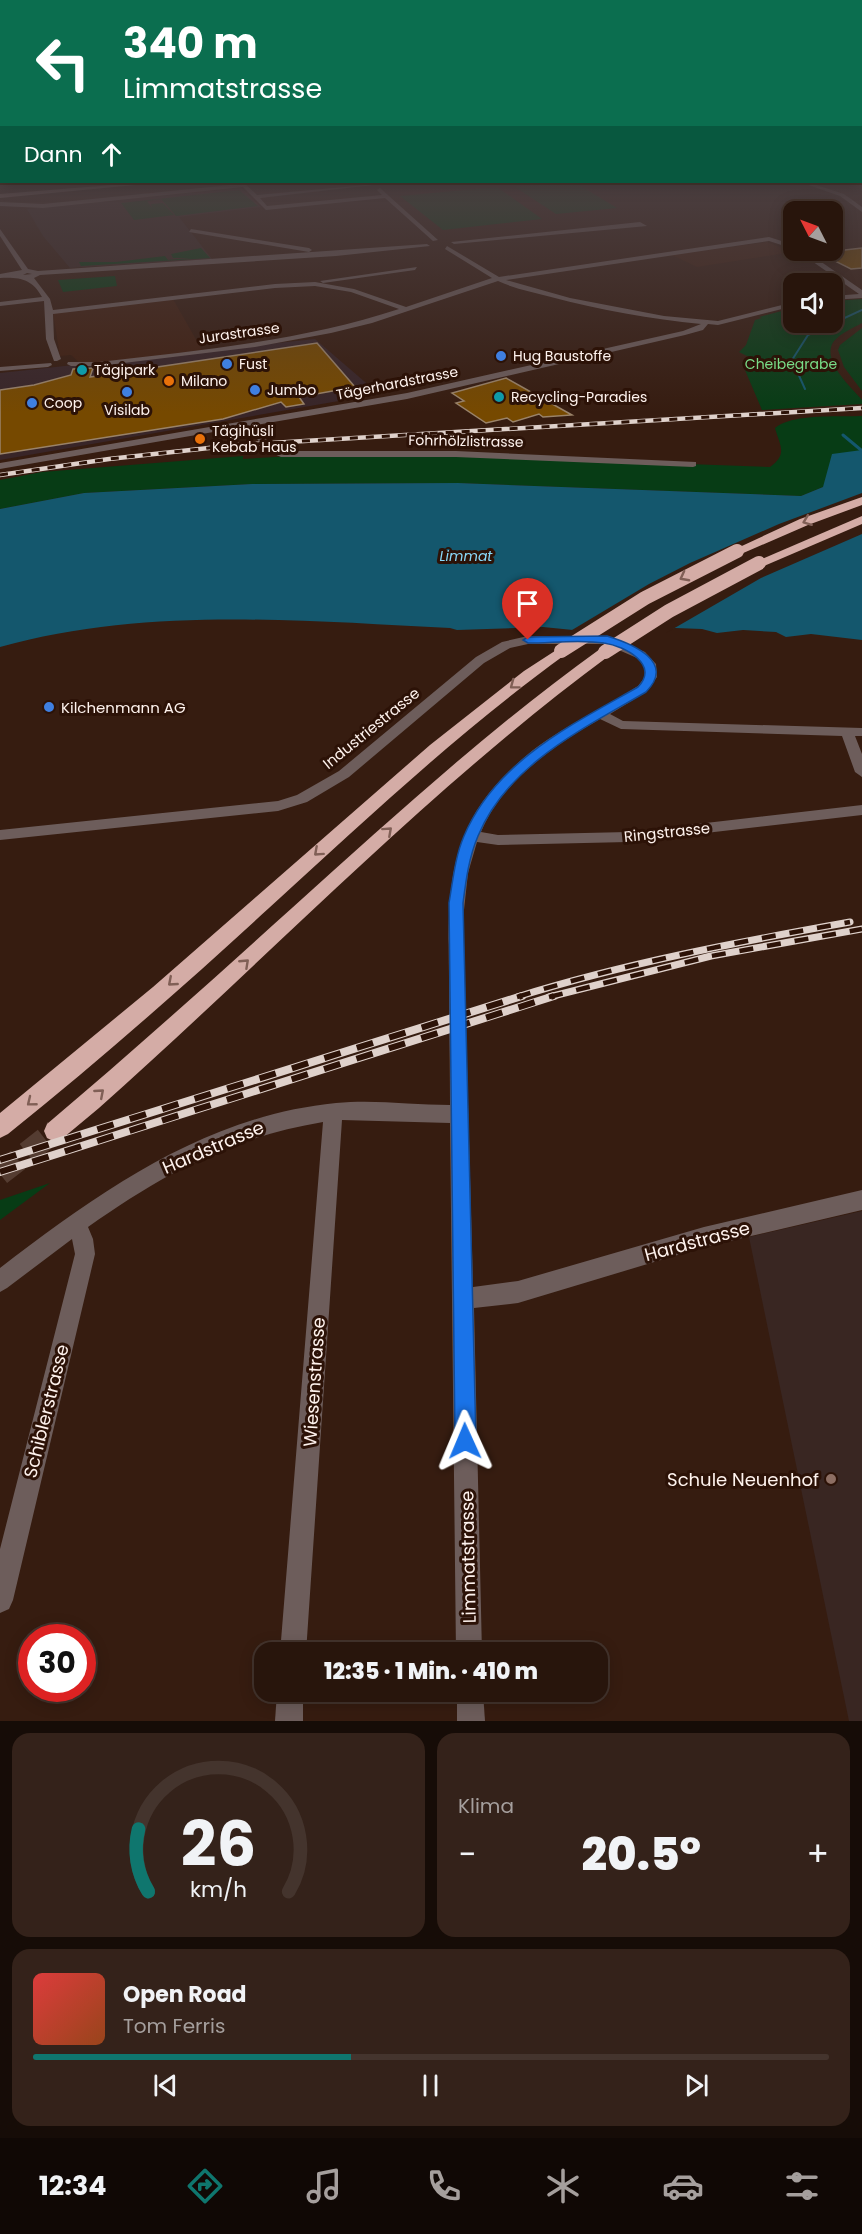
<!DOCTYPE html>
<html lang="de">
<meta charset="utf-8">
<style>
body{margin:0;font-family:Poppins,sans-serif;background:#34221a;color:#f1f3f6;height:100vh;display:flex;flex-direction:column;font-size:22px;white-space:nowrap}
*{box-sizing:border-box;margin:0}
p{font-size:20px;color:#a59f9d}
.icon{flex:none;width:33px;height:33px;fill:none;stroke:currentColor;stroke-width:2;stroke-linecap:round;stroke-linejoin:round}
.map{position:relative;height:1721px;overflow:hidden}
.details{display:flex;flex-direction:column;gap:12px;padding:12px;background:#160c07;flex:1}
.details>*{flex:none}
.guide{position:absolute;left:0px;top:0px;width:862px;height:183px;box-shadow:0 3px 15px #0003,0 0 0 2px #44342d;background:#0b6e4f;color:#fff;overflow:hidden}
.needle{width:39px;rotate:312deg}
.fabs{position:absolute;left:783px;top:201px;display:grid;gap:12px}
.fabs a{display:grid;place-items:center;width:60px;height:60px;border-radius:12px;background:#28150c;box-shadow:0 3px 15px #0003,0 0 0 2px #44342d;font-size:30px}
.speed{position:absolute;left:18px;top:1624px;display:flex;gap:12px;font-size:30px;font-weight:700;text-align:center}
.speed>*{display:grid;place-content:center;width:78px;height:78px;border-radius:50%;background:#28150c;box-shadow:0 3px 15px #0003,0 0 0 2px #44342d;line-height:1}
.speed .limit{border:9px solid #d22;background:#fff;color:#111}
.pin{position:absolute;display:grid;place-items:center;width:51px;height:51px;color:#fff;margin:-62px -26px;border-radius:50% 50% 50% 0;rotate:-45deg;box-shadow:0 0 6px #0007}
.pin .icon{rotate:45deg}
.me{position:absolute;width:66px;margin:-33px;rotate:359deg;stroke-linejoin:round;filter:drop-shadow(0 0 4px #0008)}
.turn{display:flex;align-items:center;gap:21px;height:126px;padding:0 24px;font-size:27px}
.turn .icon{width:78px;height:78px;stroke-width:2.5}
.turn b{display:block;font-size:42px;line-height:51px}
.then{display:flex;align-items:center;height:57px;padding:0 24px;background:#0003;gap:12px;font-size:22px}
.big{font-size:45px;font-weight:800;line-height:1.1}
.details .widget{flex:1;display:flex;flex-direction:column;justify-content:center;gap:9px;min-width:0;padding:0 21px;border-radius:18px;background:#34221a}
.details .dial{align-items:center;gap:0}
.dial svg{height:156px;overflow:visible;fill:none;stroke:#44342d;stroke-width:7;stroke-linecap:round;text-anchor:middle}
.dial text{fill:#f1f3f6;stroke:none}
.song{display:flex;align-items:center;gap:18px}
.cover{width:72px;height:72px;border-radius:9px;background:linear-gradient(135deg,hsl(0 70% 55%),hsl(20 70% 35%))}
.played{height:6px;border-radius:3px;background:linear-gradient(90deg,#0f766e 40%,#44342d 40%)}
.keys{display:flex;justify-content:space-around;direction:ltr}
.heat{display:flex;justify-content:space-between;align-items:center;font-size:33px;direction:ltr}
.details .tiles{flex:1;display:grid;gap:12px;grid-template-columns:1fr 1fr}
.widget:last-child{grid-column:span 2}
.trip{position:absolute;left:254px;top:1642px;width:354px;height:60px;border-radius:18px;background:#28150c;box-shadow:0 3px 15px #0003,0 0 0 2px #44342d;font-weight:800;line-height:60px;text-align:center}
.tabs{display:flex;height:96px;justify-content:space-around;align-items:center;background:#100805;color:#a59f9d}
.tabs .icon{width:42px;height:42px}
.tabs .on{color:#0f766e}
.tabs b{font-size:27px;color:#f1f3f6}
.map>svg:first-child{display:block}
.commercial{fill:#382528}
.built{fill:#401f10}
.education{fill:#392622}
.green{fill:#073c15}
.water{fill:#14576d}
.pier{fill:#361c10}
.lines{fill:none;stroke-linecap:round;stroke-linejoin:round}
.stream-far1{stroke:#14576d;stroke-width:2}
.stream{stroke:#14576d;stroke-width:3}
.building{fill:#764900;stroke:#9a8369;stroke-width:1.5}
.motorway-tunnel{stroke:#543c31;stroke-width:23;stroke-dasharray:23 11;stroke-linecap:butt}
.minor{fill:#6d5d5b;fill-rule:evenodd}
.secondary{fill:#967d79;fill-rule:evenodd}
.motorway{fill:#d4aca6;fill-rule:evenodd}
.rail-far2-casing{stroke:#dfd1cb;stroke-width:4.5}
.rail-far1-casing{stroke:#dfd1cb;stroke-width:7}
.rail-casing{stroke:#dfd1cb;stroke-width:8}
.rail-far2{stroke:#2c1207;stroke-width:3;stroke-dasharray:8;stroke-linecap:butt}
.rail-far1{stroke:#2c1207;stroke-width:4.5;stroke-dasharray:14;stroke-linecap:butt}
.rail{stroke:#2c1207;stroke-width:6;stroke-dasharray:17;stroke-linecap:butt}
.motorway-bridge{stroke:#d4aca6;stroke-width:14}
.oneway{stroke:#805f56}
.route{fill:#1a73e8;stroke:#114b97;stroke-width:1.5}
.shop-dot{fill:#3f7fe0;stroke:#2c1207;stroke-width:2}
.culture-dot{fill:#0f9aa8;stroke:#2c1207;stroke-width:2}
.food-dot{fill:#e8710a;stroke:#2c1207;stroke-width:2}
.education-dot{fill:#8d6e63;stroke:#2c1207;stroke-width:2}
.labels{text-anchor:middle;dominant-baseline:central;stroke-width:6;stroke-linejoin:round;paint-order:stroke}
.far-street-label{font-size:14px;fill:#fef2ed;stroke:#2c1207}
.far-poi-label{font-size:14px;fill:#fef2ed;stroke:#2c1207;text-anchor:start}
.far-park-label{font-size:14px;fill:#79dd88;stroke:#2c1207}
.far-water-label{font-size:14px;font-style:italic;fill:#89dafb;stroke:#2c1207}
.poi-label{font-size:15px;fill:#fef2ed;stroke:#2c1207;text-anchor:start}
.street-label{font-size:15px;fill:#fef2ed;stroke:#2c1207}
.near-street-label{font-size:18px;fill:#fef2ed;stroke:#2c1207}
.near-poi-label{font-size:18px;fill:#fef2ed;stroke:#2c1207;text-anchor:end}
</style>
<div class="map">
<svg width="862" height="1721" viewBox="0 0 862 1721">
<rect width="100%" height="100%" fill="#361c10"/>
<!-- commercial -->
<polygon class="commercial" points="315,339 379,394 0,460 0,373"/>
<!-- built -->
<g class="built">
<polygon points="767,242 792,252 697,267 672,255"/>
<polygon points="173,299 202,350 100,363 80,363 71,355 60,356 53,313"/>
</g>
<!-- education -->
<g class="education">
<polygon points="241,188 261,207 179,217 212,259 70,268 43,236 27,209"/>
<polygon points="862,1211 862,1721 849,1721 749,1237"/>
</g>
<!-- green -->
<g class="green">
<polygon points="574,182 617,208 556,214 515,187"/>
<polygon points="497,187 542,219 443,230 400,196"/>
<polygon points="239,190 258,206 176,216 161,199 147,201 152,208 151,204 163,203 174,215 134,220 121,203"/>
<polygon points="201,248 210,258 81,266 79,262 116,262 165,256 168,260 191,258 173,258 171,254"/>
<polygon points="115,276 117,286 63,292 58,280"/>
<path d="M862 299V323C853 328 841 333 834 341 820 360 851 387 862 400V404L762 410 742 363 749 357 739 352 746 345 755 320 762 318 759 317 793 308 794 322H832L833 301Z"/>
<polygon points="862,328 862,391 844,367 838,350 840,345"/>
<path d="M862 416V450L823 487 801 496 458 483 252 484 84 493 0 509V480L42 472 243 456V459L293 456 494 457 770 467C788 454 780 446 775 428 793 413 839 417 862 416Z"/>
<polygon points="50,1183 0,1220 0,1200"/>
</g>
<!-- water -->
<path class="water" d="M862 450V640L811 634 786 637 776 632 743 630 717 633 702 629 675 628 658 631 573 630 543 627 457 630 450 628C301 621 146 606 0 647V509L84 493 252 484 458 483 801 496 823 487 832 454Z"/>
<!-- pier -->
<polygon class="pier" points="862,493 862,534 761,578 666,633 567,633 649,584 690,563 779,524"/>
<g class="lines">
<!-- stream-far1 -->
<polyline class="stream-far1" points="805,389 792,360 808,335 862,310"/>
<!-- stream -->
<polyline class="stream" points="843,435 861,450"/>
</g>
<!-- building -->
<g class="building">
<polygon points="862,248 862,268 851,269 819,253"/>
<polygon points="317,343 355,387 299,397 304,404 286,407 281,402 223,419 0,454 0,390 34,385 71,375 73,369 93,368 90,377"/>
<polygon points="506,378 572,415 543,417 539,414 513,422 507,418 486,423 456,403 464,401 452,393"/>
</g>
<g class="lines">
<!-- motorway-tunnel -->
<polyline class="motorway-tunnel" points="0,1174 55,1131"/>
<!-- minor -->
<g class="minor">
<polygon points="239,182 243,182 257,195 399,182 260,198 267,206 382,195 377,190 380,188 438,240 433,241 385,198 266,210 243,187 43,208 0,206 0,202 43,204 240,184"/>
<polygon points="800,182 807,182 844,194 862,207 862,212 840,196"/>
<polygon points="640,222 647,226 454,244 451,242"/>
<path d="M0 229 28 269 38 271 427 244 430 246 336 256 40 275 34 278 50 299 53 310 275 284 315 282 354 289 406 307 492 278 445 249 447 246 499 277 769 237 794 245V249L769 241 506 280 570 298 664 316 718 321 794 302V306L718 325 708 324 703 330 685 335 407 399 256 425 271 446 282 451H456L696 462V466L693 467 456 457H281L265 450 248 426 0 469V463L407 393 683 331 701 324C651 319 600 310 551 297 533 292 515 289 498 281L372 323 331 333 255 347 99 366H71L67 364 68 362H99C200 350 302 341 399 309L351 292 315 286 275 288 53 314 54 339 61 359 57 361H54L46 339 44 301 0 306V302L42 297C32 279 20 277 0 278V274L22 270 0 236ZM27 273 32 274 23 275Z"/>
<polygon points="191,229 309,248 312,250 309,252 189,232"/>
<polygon points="796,250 804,250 862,290 862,298 832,300 832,296 859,294"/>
<polygon points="417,267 415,270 323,283 320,281"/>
<polygon points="51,363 52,365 48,367 0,371 0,367"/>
<path d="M528 636 611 637 645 652 656 664 657 677 646 692 610 714 623 721 862 728V736H855L862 754V777L855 772 842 736 621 729 600 719C553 746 502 781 481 832L498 835 628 832 862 805V815L628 842 498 845 477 842 468 873 463 919 473 1287 518 1281 704 1227 862 1190V1210L704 1247 518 1303 474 1308 482 1653H456L450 1123 342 1120 306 1653H280L323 1122C229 1138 165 1173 88 1227L93 1239 95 1254 13 1600 9 1609 0 1613V1549L75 1254 72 1239 7 1288 0 1292V1268C101 1191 205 1116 336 1103 374 1099 412 1105 450 1105 450 1063 449 1020 449 978 448 889 446 826 519 762 554 730 598 712 638 686L645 677 644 665 637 658 605 644H528L510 648 484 663 349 777 307 802 278 811 0 840V830L278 801 297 795 339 771 476 657 502 642Z"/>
<polygon points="277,1692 303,1692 303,1721 275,1721"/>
<polygon points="457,1692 483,1692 485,1721 457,1721"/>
</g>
<!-- secondary -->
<polygon class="secondary" points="150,182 166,182 0,198 0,194"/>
<!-- motorway -->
<g class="motorway">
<polygon points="862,497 862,505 808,525 741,554 737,555 731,551 800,519"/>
<polygon points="862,516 862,524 764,566 759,567 753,563"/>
<path d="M561 647 568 651 566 654C460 731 365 820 269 908 184 986 98 1062 8 1134L0 1138V1113L153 987 430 745 524 671Z"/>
<path d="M605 648 610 649 612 652 610 655C427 790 269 957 99 1108L63 1138 55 1142 47 1138 44 1131 47 1124C130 1054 211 981 292 908 392 818 490 728 600 649Z"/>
</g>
<defs>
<polyline id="rail-far2" points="0,475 109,459 236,445 862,408"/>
<g id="rail-far1">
<path d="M517 997C626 963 738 942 850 922"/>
<polyline points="549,997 711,956 862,929"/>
</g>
<g id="rail">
<polyline points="0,1160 522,996"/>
<polyline points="0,1172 554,996"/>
</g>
</defs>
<!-- rail-far2 casing -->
<use href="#rail-far2" class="rail-far2-casing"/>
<!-- rail-far1 casing -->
<use href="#rail-far1" class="rail-far1-casing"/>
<!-- rail casing -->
<use href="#rail" class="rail-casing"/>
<!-- rail-far2 -->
<use href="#rail-far2" class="rail-far2"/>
<!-- rail-far1 -->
<use href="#rail-far1" class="rail-far1"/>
<!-- rail -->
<use href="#rail" class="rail"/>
<!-- motorway-bridge -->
<g class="motorway-bridge">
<polyline points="561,651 645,598 737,551"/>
<polyline points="605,652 669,611 759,563"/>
</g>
</g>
<!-- one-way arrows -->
<defs><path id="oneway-chevron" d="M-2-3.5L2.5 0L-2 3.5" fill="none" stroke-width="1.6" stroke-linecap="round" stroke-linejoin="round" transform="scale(1.5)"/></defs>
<g class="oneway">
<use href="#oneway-chevron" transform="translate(807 521) rotate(159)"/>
<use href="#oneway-chevron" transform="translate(684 577) rotate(152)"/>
<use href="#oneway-chevron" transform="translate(514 685) rotate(143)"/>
<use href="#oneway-chevron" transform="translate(388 831) rotate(-42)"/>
<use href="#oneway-chevron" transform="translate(318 852) rotate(138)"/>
<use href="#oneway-chevron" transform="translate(245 963) rotate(-43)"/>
<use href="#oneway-chevron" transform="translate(172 982) rotate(139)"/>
<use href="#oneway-chevron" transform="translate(100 1093) rotate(-41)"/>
<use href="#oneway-chevron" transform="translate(31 1102) rotate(141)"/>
</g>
<!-- sky -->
<linearGradient id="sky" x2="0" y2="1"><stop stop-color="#1e0f09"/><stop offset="0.42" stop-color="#4c4042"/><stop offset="1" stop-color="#4c4042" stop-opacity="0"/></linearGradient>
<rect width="862" height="413" fill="url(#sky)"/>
<!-- route -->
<path class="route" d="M607 636C633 644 676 662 646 692 583 729 508 764 478 836 469 857 466 880 463 903L476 1441 473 1448 465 1451 458 1448 455 1441 449 903C453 880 455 857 464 836 496 761 571 725 638 687 660 665 625 646 604 643 580 639 552 643 528 643L523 640 528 637Z"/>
<!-- markers -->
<g class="shop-dot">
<circle cx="501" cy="356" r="6"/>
<circle cx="227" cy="364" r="6"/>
<circle cx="255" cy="390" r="6"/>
<circle cx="127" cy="392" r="6"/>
<circle cx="32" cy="403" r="6"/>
<circle cx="49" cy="707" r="6"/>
</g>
<g class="culture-dot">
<circle cx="82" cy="370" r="6"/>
<circle cx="499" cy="397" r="6"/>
</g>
<g class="food-dot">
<circle cx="169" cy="381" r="6"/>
<circle cx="200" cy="439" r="6"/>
</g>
<circle class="education-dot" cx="831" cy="1479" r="6"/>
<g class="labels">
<!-- far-street labels -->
<g class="far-street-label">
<text transform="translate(239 333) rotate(-8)">Jurastrasse</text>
<text transform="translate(397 383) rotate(-11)">Tägerhardstrasse</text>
<text transform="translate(466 441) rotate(1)">Fohrhölzlistrasse</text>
</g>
<!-- far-poi labels -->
<g class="far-poi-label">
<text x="513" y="356">Hug Baustoffe</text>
<text x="239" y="364">Fust</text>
<text x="94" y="370">Tägipark</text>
<text x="181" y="381">Milano</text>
<text x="267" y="390">Jumbo</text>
<text x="511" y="397">Recycling-Paradies</text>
<text x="44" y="403">Coop</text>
<text x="127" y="410" text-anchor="middle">Visilab</text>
<text x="212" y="431">Tägihüsli<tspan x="212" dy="16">Kebab Haus</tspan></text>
</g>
<!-- far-park labels -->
<g class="far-park-label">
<text x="791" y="364">Cheibegrabe</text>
</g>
<!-- far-water labels -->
<g class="far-water-label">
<text x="466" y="556">Limmat</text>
</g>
<!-- poi labels -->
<g class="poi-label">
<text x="61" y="707">Kilchenmann AG</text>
</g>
<!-- street labels -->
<g class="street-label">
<text transform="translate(371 728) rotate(-39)">Industriestrasse</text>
<text transform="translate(667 832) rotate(-6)">Ringstrasse</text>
</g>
<!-- near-street labels -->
<g class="near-street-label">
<text transform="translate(213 1147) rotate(-23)">Hardstrasse</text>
<text transform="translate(697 1241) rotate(-15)">Hardstrasse</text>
<text transform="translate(314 1382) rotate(-86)">Wiesenstrasse</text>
<text transform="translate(46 1411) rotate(-76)">Schiblerstrasse</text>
<text transform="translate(468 1557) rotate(-91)">Limmatstrasse</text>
</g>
<!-- near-poi labels -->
<g class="near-poi-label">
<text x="819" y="1479">Schule Neuenhof</text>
</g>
</g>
</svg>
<div class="fabs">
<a><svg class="needle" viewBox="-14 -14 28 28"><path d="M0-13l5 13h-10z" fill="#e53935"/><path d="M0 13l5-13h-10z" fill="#a59f9d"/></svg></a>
<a><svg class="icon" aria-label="sound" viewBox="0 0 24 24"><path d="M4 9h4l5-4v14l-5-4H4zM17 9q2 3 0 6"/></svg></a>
</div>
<div class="speed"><div class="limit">30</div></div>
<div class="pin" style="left:528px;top:640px;background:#d93025"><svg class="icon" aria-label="arrive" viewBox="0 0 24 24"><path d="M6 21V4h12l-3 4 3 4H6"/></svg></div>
<svg class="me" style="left:465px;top:1441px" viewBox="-20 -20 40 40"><path d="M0-17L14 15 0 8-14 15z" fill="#1a73e8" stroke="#fff" stroke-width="4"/></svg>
<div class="trip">12:35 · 1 Min. · 410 m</div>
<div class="guide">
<div class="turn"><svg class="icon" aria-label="left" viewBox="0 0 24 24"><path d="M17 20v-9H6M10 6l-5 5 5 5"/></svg><div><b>340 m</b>Limmatstrasse</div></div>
<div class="then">Dann<svg class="icon" aria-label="ahead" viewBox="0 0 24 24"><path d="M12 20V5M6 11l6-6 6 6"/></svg></div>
</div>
</div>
<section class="details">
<div class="tiles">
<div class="widget dial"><svg viewBox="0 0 100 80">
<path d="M14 69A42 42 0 1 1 86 69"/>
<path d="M14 69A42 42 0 0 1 9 37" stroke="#0f766e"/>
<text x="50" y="56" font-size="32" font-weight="700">26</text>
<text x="50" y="72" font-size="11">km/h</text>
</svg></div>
<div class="widget"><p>Klima</p>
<div class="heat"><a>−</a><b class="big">20.5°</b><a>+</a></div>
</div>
<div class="widget">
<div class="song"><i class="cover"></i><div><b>Open Road</b><p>Tom Ferris</p></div></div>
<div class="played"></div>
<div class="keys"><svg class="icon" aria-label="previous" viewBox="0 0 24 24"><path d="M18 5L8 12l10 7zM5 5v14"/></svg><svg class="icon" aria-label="pause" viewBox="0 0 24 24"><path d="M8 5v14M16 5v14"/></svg><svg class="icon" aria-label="next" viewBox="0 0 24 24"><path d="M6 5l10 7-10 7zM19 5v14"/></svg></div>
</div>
</div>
</section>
<nav class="tabs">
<b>12:34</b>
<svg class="icon on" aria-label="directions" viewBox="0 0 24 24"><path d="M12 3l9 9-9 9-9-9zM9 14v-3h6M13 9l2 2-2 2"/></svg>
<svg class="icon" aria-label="music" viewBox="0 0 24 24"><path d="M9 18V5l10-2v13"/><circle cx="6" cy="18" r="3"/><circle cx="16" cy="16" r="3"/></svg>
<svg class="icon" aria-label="phone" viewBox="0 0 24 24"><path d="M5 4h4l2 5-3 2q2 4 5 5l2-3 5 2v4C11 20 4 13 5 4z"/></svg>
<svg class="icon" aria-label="climate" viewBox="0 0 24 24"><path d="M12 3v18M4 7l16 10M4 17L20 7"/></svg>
<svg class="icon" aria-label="car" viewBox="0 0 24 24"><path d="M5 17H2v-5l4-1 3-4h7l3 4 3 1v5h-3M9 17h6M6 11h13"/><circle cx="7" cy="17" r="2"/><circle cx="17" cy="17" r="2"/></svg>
<svg class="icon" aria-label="filters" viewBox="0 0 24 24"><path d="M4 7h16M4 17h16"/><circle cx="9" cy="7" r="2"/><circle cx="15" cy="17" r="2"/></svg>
</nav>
